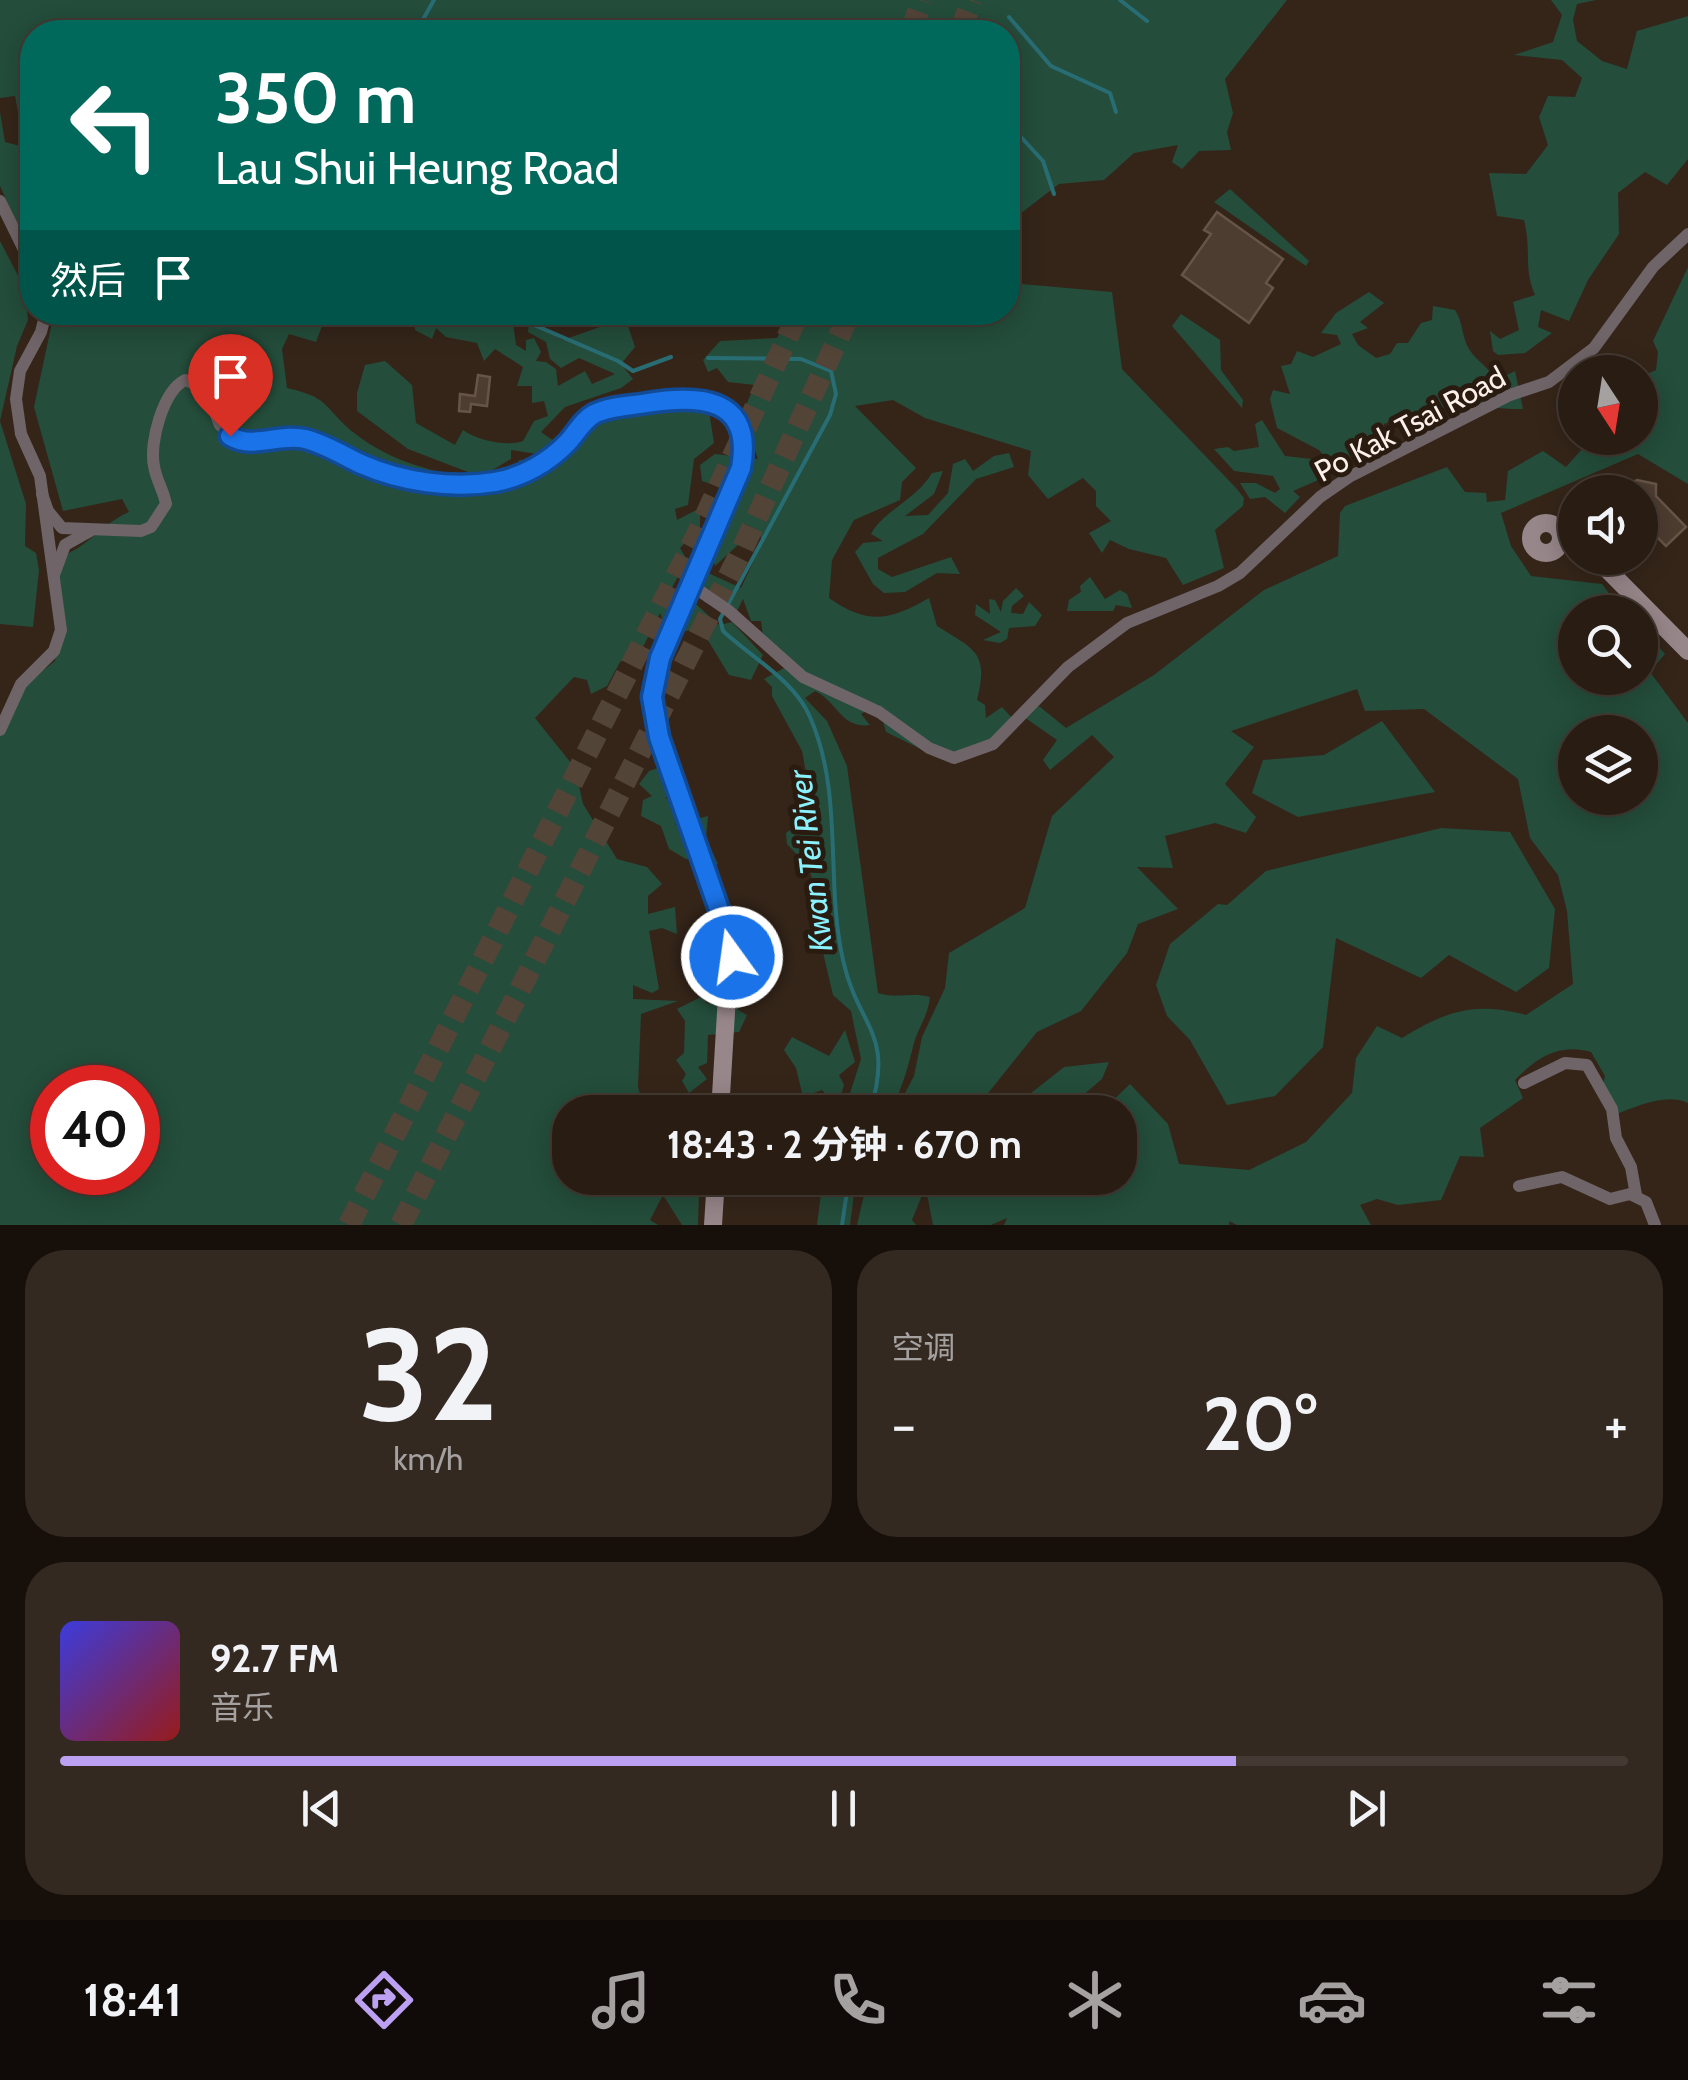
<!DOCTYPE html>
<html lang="zh">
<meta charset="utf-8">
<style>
body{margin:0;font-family:Cabin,"Noto Sans SC",sans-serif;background:#342921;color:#f1f3f6;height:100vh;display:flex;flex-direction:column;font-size:38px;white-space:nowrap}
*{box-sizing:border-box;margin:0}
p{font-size:32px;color:#a5a1a0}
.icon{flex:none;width:55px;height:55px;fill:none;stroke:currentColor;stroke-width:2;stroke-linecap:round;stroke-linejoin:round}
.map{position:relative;height:1225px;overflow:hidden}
.drawer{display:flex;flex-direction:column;gap:25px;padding:25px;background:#160f0a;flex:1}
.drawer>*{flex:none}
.guide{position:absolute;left:20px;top:20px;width:1000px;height:305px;border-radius:40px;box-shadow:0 5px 25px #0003,0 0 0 2px #443a33;background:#00695c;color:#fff;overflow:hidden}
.needle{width:65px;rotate:168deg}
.buttons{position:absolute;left:1558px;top:355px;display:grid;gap:20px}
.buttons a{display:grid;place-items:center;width:100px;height:100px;border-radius:50%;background:#281c13;box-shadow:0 5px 25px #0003,0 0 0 2px #443a33;font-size:50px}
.speed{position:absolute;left:30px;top:1065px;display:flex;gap:20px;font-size:50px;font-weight:700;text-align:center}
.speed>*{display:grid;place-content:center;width:130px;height:130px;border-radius:50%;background:#281c13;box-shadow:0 5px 25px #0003,0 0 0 2px #443a33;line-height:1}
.speed .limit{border:15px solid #d22;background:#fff;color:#111}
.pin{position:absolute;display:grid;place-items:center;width:85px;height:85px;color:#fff;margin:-102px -42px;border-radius:50% 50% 50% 0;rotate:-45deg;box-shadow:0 0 10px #0007}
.pin .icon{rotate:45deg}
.me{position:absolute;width:110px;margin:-55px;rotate:346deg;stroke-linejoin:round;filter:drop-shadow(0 0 8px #0008)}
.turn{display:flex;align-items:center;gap:35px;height:210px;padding:0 30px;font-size:45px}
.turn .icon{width:130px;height:130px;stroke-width:2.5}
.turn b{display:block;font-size:70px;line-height:85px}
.then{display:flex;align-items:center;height:95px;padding:0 30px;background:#0003;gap:20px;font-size:38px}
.big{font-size:75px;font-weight:700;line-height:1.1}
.drawer .widget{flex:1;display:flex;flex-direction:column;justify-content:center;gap:15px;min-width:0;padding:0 35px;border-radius:40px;background:#342921}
.drawer .dial{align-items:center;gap:0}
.dial b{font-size:130px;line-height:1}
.song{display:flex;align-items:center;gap:30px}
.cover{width:120px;height:120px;border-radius:15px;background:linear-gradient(135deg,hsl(240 70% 55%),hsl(0 70% 35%))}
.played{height:10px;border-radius:5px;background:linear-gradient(90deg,#bca0f2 75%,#443a33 75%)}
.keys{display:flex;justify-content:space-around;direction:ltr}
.heat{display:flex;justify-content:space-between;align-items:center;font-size:55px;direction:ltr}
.drawer .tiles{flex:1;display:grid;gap:25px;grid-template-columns:1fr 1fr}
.widget:last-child{grid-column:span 2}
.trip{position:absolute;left:552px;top:1095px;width:585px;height:100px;border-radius:40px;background:#281c13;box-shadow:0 5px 25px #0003,0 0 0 2px #443a33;font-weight:700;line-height:100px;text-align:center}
.tabs{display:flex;height:160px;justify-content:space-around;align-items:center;background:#100b08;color:#a5a1a0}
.tabs .icon{width:70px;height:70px}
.tabs .active{color:#bca0f2}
.tabs b{font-size:45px;color:#f1f3f6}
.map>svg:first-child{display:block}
.green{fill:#244d3b;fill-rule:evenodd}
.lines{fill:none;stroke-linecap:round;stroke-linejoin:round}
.stream{stroke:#296d74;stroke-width:4}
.building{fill:#4d3c30;stroke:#665447;stroke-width:2.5}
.highway-tunnel{stroke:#534438;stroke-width:22;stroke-dasharray:22 11;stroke-linecap:butt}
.street{stroke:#6f6467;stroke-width:12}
.secondary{stroke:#97868a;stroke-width:18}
.route-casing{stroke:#114b97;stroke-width:25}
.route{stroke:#1a73e8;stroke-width:18}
.labels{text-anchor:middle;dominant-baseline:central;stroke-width:10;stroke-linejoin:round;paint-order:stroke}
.street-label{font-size:30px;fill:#fcf1ea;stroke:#2a1b10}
.water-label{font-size:32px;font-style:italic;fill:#8af2fe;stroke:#2a1b10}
</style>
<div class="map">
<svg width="1688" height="1225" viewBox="0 0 1688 1225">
<rect width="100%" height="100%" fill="#352519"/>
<!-- green -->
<g class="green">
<polygon points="0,0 1287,0 1225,79 1233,113 1227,132 1231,150 1199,151 1182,169 1172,162 1178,145 1134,153 1104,180 1059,184 1008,223 1008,32 32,32 32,119 18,112 15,96 0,98"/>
<path d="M1551 0H1596L1577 4 1573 20 1577 41 1602 61 1627 69 1637 31 1688 16V159L1667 185 1645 172 1618 193 1619 234 1588 280 1569 321 1541 310 1538 327 1552 333 1525 353 1498 355 1493 351 1490 331 1500 339 1519 330 1513 302 1535 295C1523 267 1532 252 1524 220L1497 216 1489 173 1526 174 1548 145 1539 117 1548 96 1575 97 1582 78 1562 60 1514 55 1553 42 1562 15Z"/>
<polygon points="0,112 5,142 24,147 32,132 32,256 0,186"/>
<polygon points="1230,189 1309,261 1306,266 1214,202"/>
<polygon points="0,241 25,289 28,320 17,346 0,421 26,504 25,546 36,553 39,570 33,627 0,624"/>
<path d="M1688 267V484L1638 454 1501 513 1511 546 1531 576 1602 584 1619 607 1624 604 1628 612H1575V678H1640V629L1644 630 1665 654 1653 668 1648 662 1650 672 1688 723V1103C1666 1093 1638 1106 1617 1114L1601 1092 1605 1076 1591 1052C1559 1043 1536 1058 1515 1080L1523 1098 1480 1128 1484 1157 1460 1156 1441 1200 1398 1205 1377 1199 1360 1205 1371 1225H1237L1229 1221V1225H1004L1007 1218 991 1225H933L927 1194 942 1187 946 1178H1120V1112H1101L1130 1084 1168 1124 1179 1164 1249 1170 1306 1142 1352 1093 1356 1058 1377 1026 1402 1038C1446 1011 1475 1001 1526 1015L1573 984 1567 911 1558 875 1530 838 1518 779 1424 709 1365 711 1357 689 1231 731 1254 747 1225 784 1256 817 1246 833 1215 823 1165 836 1173 868 1137 867 1178 909 1138 924 1127 953 1081 1011 1037 1032 973 1112H895L914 1076 922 1037 945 988 949 953 1025 908 1052 816 1114 757 1092 735 1050 770 1043 760 1057 740 1024 717 1039 706 1066 728 1154 675 1264 590 1338 556 1340 513 1345 506 1447 467 1465 492 1486 493 1487 502 1505 500 1508 471 1543 451 1566 467 1592 438H1640V377L1656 370 1658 352 1653 341ZM1575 732H1640V798H1575Z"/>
<path d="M1008 278 1010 283 1112 292 1122 369 1236 488 1244 498 1243 506 1215 530 1224 568 1183 585 1166 558 1129 549 1110 540 1102 553 1089 533 1111 521 1096 506V491L1083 478 1048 499 1028 475 1031 451 925 418 893 400 855 406 916 468 902 482 900 500 854 520 832 560 829 598C868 625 889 621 929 598L937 626C975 650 989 652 977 700L985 705 986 718 1002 707 1012 718 1000 744 937 757 886 732 878 704 861 714 870 725C841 729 838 702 815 691L805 698 827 721 847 766 878 993C896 999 912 992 930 997 928 1016 919 1026 914 1043 907 1070 903 1087 890 1112H844L861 1059 851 1011 833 995 821 944 824 923 810 872 813 857 802 860 787 844 786 833 802 821 816 826 802 751 772 696V687L764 679 784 668 764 643 761 621H751L743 599 735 615 699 585 706 572 741 588 762 543 759 531 745 524 752 547 739 544 715 566 711 553 727 530 712 518 726 489 702 481 700 465 715 454 758 459 742 414 755 385 728 382 717 368 708 372 703 360 720 341 777 338 789 313 1008 312Z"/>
<path d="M1369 292 1384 303 1360 322 1368 328 1352 334 1358 345 1376 358 1390 354 1397 343H1408L1421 323 1432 320 1433 306 1455 310C1463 322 1462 338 1469 349 1477 362 1489 366 1495 381L1515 371 1523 409C1498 410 1463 402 1441 408L1445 417 1433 427 1411 412 1384 424 1381 447 1369 448V459L1330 463 1319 450 1277 428 1270 399 1273 390 1290 394 1281 366 1291 364 1297 351 1313 357 1341 344 1337 335 1321 333 1336 313Z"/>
<path d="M54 313H290V317L322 326 316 342 289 334 282 349 287 388C331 398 323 407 353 432 391 463 437 473 484 480L502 467 515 473 519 460H542L602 411 686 400 708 405 714 443 694 459 688 505 675 509 677 520 700 508V527L680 548 687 560 663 604H678L687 596 719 625 732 622 763 655 751 680 729 675 697 622 695 629 668 635 650 694 646 693 657 646 666 630 660 613 640 653 620 662 607 686 591 694 587 680 574 677 535 718 575 768 583 804 617 859 647 867 662 884 648 896V914L675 907 677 934 662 928 649 931 659 989 652 993 633 985V999L678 1001 641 1014 638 1087 645 1112H570V1178H673L690 1194 699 1191 698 1225H682L663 1195 650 1220 658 1225H0V724L16 692 55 661C58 625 56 590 63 556 92 543 102 524 129 512L122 499 63 511 34 407ZM52 1088H138V1172H52Z"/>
<path d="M425 313H477L494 324 489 313 518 318 513 323 516 345 526 351V340L534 338 541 352 536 361 546 362 556 369 558 386 585 371 592 384 615 374 579 358 561 368 550 359 546 342 528 332 529 323 563 340 614 322 628 326 635 347 621 364 633 379 621 388 565 407 541 432 554 441 537 454 511 450V459L481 477 408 449 357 411V393L365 365 385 361 412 385 416 423 455 445 463 430C477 440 506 447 523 441L534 421 548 416 544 401 532 403V386H517L523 367 495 349 484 361 477 343 446 337 436 328 432 339 415 330 414 317 432 318Z"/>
<polygon points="1181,314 1220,340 1221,370 1243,400 1242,408 1172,326"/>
<polygon points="1262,420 1285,456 1312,459 1323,478 1293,491 1300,497 1285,513 1265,497 1250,499 1240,483 1256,483 1275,493 1280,489 1273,476 1234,471 1214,449 1228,447 1234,451 1259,447 1255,424"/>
<path d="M1009 453 1014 467 976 479 923 534 878 558V569L892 577 951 557 960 574 937 573 905 592 884 593 873 584 855 552 863 543 883 541 871 534C883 511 916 500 932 473L943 471 934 494 905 516 928 515 948 493 953 464 965 459 973 471 994 456Z"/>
<polygon points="1090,577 1105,599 1120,590 1127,594 1132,608 1116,605 1113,611 1067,611 1069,600 1081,592 1080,586"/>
<polygon points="1016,588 1024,596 1012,606 1011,613 1023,614 1029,602 1042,615 1035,626 1009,628 1007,639 1000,643 983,640 1001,632 975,615 976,604 990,614 989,599 995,600 1001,612 1003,601"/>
<polygon points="1382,721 1435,792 1298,817 1252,793 1263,760 1324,755"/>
<polygon points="664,766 674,792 665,798 675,801 680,815 675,825 708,816 706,838 718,864 702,867 698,860 686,859 669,849 661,826 641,816 643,800 652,796 639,784 649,771"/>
<polygon points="1441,828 1510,832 1555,909 1549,968 1516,992 1449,955 1421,978 1336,938 1323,1047 1275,1096 1227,1105 1190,1040 1167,1016 1156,985 1170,944 1218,904 1227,905 1266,871"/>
<polygon points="701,997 708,1004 723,997 739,1002 738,1010 747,1015 739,1032 708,1035 707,1063 698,1067 707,1079 689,1093 682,1081 686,1074 676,1060 684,1053 685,1021 677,1009"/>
<polygon points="845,1030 855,1062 839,1075 844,1085 837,1108 822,1090 803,1097 796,1068 784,1050 792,1037 829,1056"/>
<polygon points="1109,1062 1102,1079 1063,1112 1007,1112 1064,1067"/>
<polygon points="823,1178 856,1178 850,1225 817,1225"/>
<polygon points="868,1178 929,1178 912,1220 916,1225 857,1225"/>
</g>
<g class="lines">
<!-- stream -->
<g class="stream">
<polyline points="1120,0 1147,21"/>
<polyline points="1009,17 1051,66 1110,93 1116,112"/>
<polyline points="416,32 434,0"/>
<polyline points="1009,124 1043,161 1054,194"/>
<polyline points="504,312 618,361 633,371 671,357"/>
<path d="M708 358 801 359 831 371 836 394 830 415 720 619 723 631C751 657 795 681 810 717 844 794 825 881 843 960 858 1029 895 1030 870 1112"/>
<polyline points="842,1225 849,1178"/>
</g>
</g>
<!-- building -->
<g class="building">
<polygon points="1217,212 1283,259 1266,283 1273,288 1249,323 1182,275 1211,234 1204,230"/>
<polygon points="478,375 490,377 487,406 471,404 470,412 459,411 460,394 475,396"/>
<polygon points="1637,480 1656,484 1656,496 1686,527 1666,546 1640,520 1640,492 1629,492 1629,484"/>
</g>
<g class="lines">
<!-- highway-tunnel -->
<g class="highway-tunnel">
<polyline points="911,32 922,0"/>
<polyline points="960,32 972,0"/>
<polyline points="349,1225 695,539 799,312"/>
<polyline points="401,1225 743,548 850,312"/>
</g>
<!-- street -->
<g class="street">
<polyline points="0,201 32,266"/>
<path d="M42 494 48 511 62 528 141 531 151 527 166 504C164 491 156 480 154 466 149 443 163 391 185 380L205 388 220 425 238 441 299 438 392 475 436 483H484L509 479 537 466 598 413 684 397 706 399 723 408 735 423 743 460 691 585 729 611 803 677 879 712 929 748 954 758 993 744 1068 667 1127 623 1218 586 1240 573 1320 497 1349 477 1510 395 1549 382 1594 348 1653 267 1688 234"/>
<polyline points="54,575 65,545 90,531"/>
<polyline points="0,730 21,684 54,651 61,630 40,476 21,434 16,399 20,371 41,332 46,312"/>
<polyline points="1524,1083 1565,1063 1587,1065 1612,1109 1616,1138 1631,1167 1636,1195"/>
<polyline points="1519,1186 1562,1177 1610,1199 1630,1194 1646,1202 1655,1225"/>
</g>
<!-- secondary -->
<g class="secondary">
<circle cx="1546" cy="538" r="15"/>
<polyline points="1596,558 1688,651"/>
<path d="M691 585C669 635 643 682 659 737L730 946 720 1112"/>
<polyline points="713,1225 716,1178"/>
</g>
</g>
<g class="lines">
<defs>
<path id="route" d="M230 436C252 450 280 433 305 439 325 444 342 455 361 464 402 482 451 489 495 482 523 477 549 462 568 442 577 432 583 420 594 414 610 406 630 406 647 403 698 395 754 396 741 468L660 658 652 697 659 737 724 924 732 957"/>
</defs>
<!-- route casing -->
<use href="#route" class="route-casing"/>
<!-- route -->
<use href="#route" class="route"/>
</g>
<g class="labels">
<!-- street labels -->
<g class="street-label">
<text transform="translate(1410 424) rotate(-28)">Po Kak Tsai Road</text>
</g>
<!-- water labels -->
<g class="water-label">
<text transform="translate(810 861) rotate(-97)">Kwan Tei River</text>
</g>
</g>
</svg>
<div class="buttons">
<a><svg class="needle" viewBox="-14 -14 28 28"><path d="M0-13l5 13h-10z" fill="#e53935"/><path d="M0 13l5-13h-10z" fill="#a5a1a0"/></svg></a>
<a><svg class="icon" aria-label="sound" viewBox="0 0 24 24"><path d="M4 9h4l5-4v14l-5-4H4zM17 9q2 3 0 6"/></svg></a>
<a><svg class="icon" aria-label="search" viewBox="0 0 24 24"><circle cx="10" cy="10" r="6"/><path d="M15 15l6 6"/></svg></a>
<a><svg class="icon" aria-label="layers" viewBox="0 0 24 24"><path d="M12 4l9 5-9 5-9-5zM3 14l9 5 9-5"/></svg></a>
</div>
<div class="speed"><div class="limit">40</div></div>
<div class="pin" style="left:230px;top:436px;background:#d93025"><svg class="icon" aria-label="arrive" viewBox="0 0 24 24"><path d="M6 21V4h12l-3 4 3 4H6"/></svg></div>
<svg class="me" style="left:732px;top:957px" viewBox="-20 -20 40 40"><circle r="17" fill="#1a73e8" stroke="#fff" stroke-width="3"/><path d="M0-11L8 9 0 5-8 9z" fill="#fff"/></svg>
<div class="trip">18:43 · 2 分钟 · 670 m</div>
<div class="guide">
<div class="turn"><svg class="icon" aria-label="left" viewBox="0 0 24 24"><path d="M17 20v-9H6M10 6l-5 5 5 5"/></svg><div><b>350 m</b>Lau Shui Heung Road</div></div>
<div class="then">然后<svg class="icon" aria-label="arrive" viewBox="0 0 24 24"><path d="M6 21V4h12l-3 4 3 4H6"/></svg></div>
</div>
</div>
<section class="drawer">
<div class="tiles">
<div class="widget dial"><b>32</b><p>km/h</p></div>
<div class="widget"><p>空调</p>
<div class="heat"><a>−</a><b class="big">20°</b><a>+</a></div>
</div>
<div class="widget">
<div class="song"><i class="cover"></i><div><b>92.7 FM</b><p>音乐</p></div></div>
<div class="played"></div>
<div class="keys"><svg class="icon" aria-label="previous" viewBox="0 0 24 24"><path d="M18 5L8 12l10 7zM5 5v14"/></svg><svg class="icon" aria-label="pause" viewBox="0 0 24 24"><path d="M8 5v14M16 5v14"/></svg><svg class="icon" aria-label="next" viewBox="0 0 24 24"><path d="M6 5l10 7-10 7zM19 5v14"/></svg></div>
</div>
</div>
</section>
<nav class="tabs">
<b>18:41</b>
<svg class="icon active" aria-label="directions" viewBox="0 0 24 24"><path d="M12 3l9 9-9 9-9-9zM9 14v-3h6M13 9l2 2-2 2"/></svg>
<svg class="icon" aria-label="music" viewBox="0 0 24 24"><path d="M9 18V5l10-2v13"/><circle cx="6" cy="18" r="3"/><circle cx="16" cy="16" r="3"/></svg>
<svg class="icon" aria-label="phone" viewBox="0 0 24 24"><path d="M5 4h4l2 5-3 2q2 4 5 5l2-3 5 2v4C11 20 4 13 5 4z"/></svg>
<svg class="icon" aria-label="climate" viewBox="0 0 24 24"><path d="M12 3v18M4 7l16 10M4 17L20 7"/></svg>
<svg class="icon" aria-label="car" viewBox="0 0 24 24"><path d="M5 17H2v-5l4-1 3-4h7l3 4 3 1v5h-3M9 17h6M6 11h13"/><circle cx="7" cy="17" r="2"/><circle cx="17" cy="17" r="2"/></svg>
<svg class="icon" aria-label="filters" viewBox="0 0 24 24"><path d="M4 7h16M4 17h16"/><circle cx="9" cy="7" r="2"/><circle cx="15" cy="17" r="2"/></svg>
</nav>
